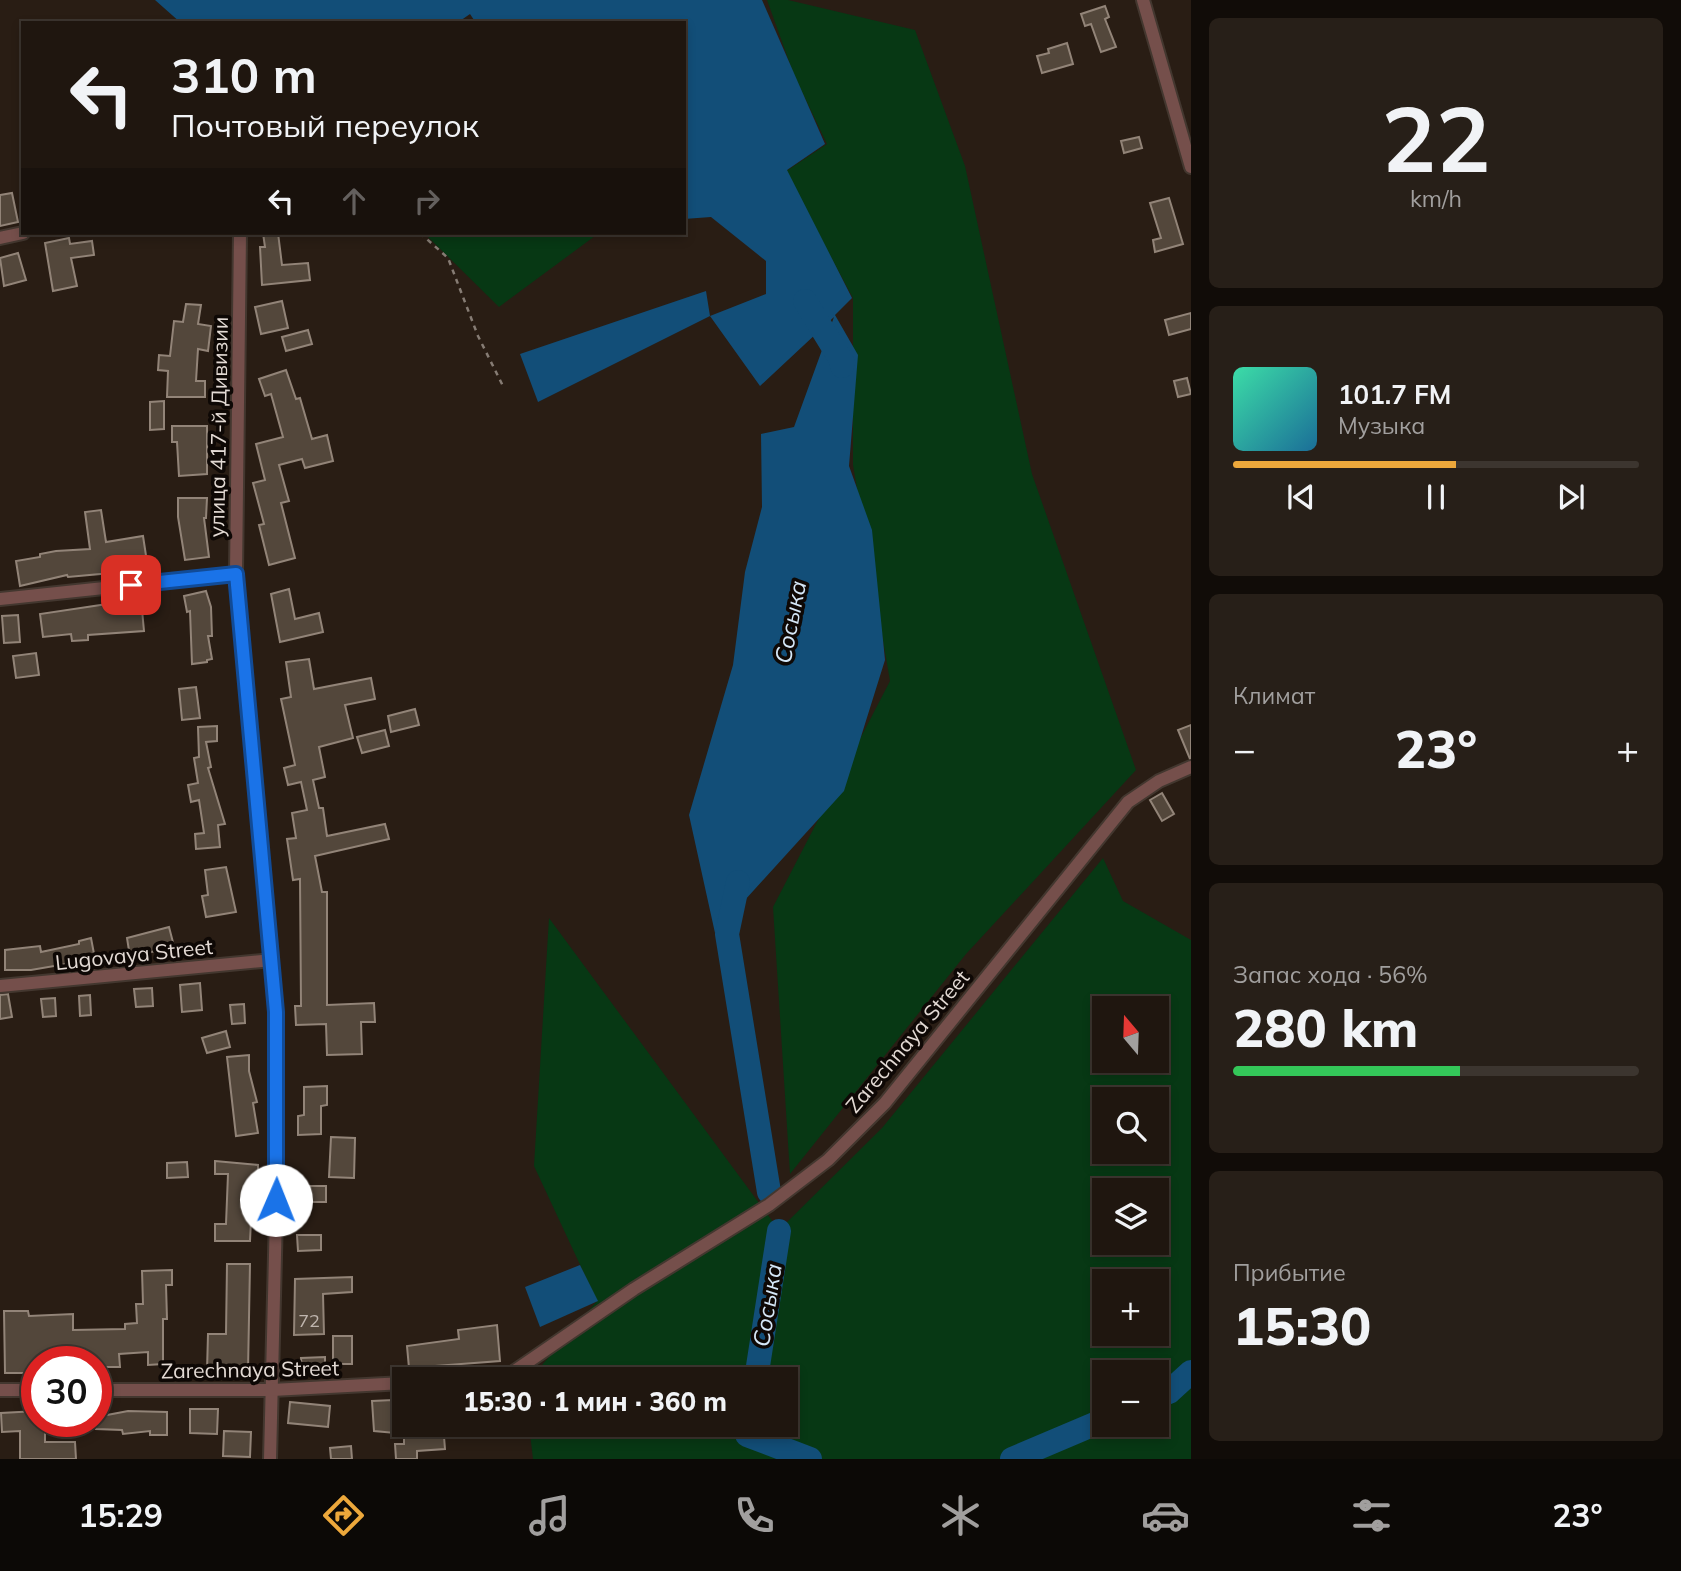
<!DOCTYPE html>
<html lang="ru">
<meta charset="utf-8">
<style>
body{margin:0;font-family:Mulish,sans-serif;background:#271f18;color:#f1f3f6;height:100vh;display:flex;flex-direction:column;font-size:26px;white-space:nowrap}
*{box-sizing:border-box;margin:0}
p{font-size:23px;color:#a19f9e}
.icon{flex:none;width:38px;height:38px;fill:none;stroke:currentColor;stroke-width:2;stroke-linecap:round;stroke-linejoin:round}
.map{position:relative;flex:1;overflow:hidden}
.drawer{display:flex;flex-direction:column;gap:18px;padding:18px;background:#110c08;width:490px}
.drawer>*{flex:none}
.top-card{position:absolute;left:21px;top:21px;width:665px;height:214px;border-radius:0px;box-shadow:0 4px 10px #0003,0 0 0 2px #3c352f;background:#1f160f;color:#f1f3f6;overflow:hidden}
.needle{width:46px;rotate:341deg}
.fabs{position:absolute;left:1092px;top:996px;display:grid;gap:14px}
.fabs a{display:grid;place-items:center;width:77px;height:77px;border-radius:0px;background:#1f160f;box-shadow:0 4px 10px #0003,0 0 0 2px #3c352f;font-size:35px}
.speed{position:absolute;left:21px;top:1346px;display:flex;gap:14px;font-size:35px;font-weight:700;text-align:center}
.speed>*{display:grid;place-content:center;width:91px;height:91px;border-radius:50%;background:#1f160f;box-shadow:0 4px 10px #0003,0 0 0 2px #3c352f;line-height:1}
.speed .limit{border:10px solid #d22;background:#fff;color:#111}
.pin{position:absolute;display:grid;place-items:center;width:60px;height:60px;color:#fff;margin:-30px;border-radius:14px;box-shadow:0 4px 10px #0006}
.me{position:absolute;width:77px;margin:-38px;rotate:1deg;stroke-linejoin:round;filter:drop-shadow(0 0 5px #0008)}
.turn{display:flex;align-items:center;gap:24px;height:147px;padding:0 35px;font-size:32px}
.turn .icon{width:91px;height:91px;stroke-width:2.5}
.turn b{display:block;font-size:49px;line-height:60px}
.lanes{display:flex;align-items:center;height:66px;padding:0 35px;background:#0003;justify-content:center;gap:35px;direction:ltr}
.lanes .off{opacity:.35}
.big{font-size:52px;font-weight:800;line-height:1.1}
.drawer .widget{flex:1;display:flex;flex-direction:column;justify-content:center;gap:10px;min-width:0;padding:0 24px;border-radius:10px;background:#271f18}
.drawer .dial{align-items:center;gap:0}
.dial b{font-size:91px;line-height:1}
.song{display:flex;align-items:center;gap:21px}
.cover{width:84px;height:84px;border-radius:10px;background:linear-gradient(135deg,hsl(160 70% 55%),hsl(200 70% 35%))}
.played{height:7px;border-radius:4px;background:linear-gradient(90deg,#eda83b 55%,#3c352f 55%)}
.keys{display:flex;justify-content:space-around;direction:ltr}
.heat{display:flex;justify-content:space-between;align-items:center;font-size:38px;direction:ltr}
.charge{height:10px;border-radius:5px;background:linear-gradient(90deg,#34c759 56%,#3c352f 0)}
.trip{position:absolute;left:392px;top:1367px;width:406px;height:70px;border-radius:0px;background:#1f160f;box-shadow:0 4px 10px #0003,0 0 0 2px #3c352f;font-weight:800;line-height:70px;text-align:center}
.menu{display:flex;height:112px;justify-content:space-around;align-items:center;background:#0c0906;color:#a19f9e}
.menu .icon{width:49px;height:49px}
.menu .on{color:#eda83b}
.menu b{font-size:32px;color:#f1f3f6}
main{display:flex;flex:1;min-height:0}
.map>svg:first-child{display:block}
.green{fill:#073814;fill-rule:evenodd}
.water{fill:#124e78}
.lines{fill:none;stroke-linecap:round;stroke-linejoin:round}
.river{stroke:#124e78;stroke-width:24}
.building{fill:#53473b;stroke:#928478;stroke-width:2}
.street-casing{stroke:#43372f;stroke-width:16}
.path{stroke:#867c74;stroke-width:2.5;stroke-dasharray:5 5;stroke-linecap:butt}
.street{stroke:#754f4b;stroke-width:12}
.route-casing{stroke:#114b97;stroke-width:18}
.route{stroke:#1a73e8;stroke-width:12}
.labels{text-anchor:middle;dominant-baseline:central;stroke-width:7;stroke-linejoin:round;paint-order:stroke}
.number-label{font-size:18px;fill:#bfb5ae}
.street-label{font-size:21px;fill:#e3dad4;stroke:#0e0805}
.water-label{font-size:23px;font-style:italic;fill:#d5e7f7;stroke:#0e0805}
</style>
<main>
<div class="map">
<svg width="1191" height="1459" viewBox="0 0 1191 1459">
<rect width="100%" height="100%" fill="#291d14"/>
<!-- green -->
<g class="green">
<polygon points="767,0 788,0 915,30 965,166 1032,474 1136,770 966,954 790,1174 773,907 890,681 853,465 853,298 785,172 827,144 794,75"/>
<polygon points="424,233 599,233 499,307"/>
<path d="M1103 858 1123 901 1191 940V1459H533L529 1425 786 1424V1379H530L597 1301 534 1166 549 918 779 1230 882 1128ZM1104 1008H1157V1060H1104ZM1104 1099H1157V1152H1104ZM1104 1190H1157V1242H1104ZM1104 1281H1157V1334H1104ZM1104 1372H1157V1424H1104Z"/>
</g>
<!-- water -->
<g class="water">
<polygon points="155,0 762,0 825,144 787,170 852,298 835,315 858,355 849,466 872,530 885,660 844,791 715,933 689,815 733,665 745,572 762,507 761,434 794,427 834,317 760,386 710,316 538,402 520,354 706,291 710,316 766,294 766,261 711,217 684,219 684,23 476,23 470,14 457,23 181,23"/>
<polygon points="580,1265 598,1301 540,1327 525,1287"/>
</g>
<g class="lines">
<!-- river -->
<g class="river">
<polyline points="805,301 843,363 842,366"/>
<polyline points="738,882 727,934 769,1192"/>
<polyline points="756,1379 779,1231"/>
<polyline points="1157,1397 1169,1392 1191,1372"/>
<polyline points="748,1424 747,1435 810,1459"/>
<polyline points="1012,1459 1104,1420"/>
</g>
</g>
<!-- building -->
<g class="building">
<polygon points="1105,6 1109,17 1105,19 1116,47 1101,52 1091,24 1085,26 1081,14"/>
<polygon points="1067,43 1073,64 1042,73 1037,56 1049,53 1048,49"/>
<polygon points="1139,137 1142,148 1124,153 1121,141"/>
<polygon points="12,193 18,222 0,226 0,195"/>
<polygon points="1169,198 1183,244 1155,252 1153,240 1161,238 1150,203"/>
<polygon points="263,233 278,233 282,265 308,263 310,280 262,285 260,247 265,247"/>
<polygon points="69,238 70,244 92,241 94,255 71,258 77,286 53,291 45,243"/>
<polygon points="18,253 26,280 4,286 0,258"/>
<polygon points="282,301 288,328 261,334 255,307"/>
<polygon points="186,304 201,305 198,324 211,326 208,351 198,349 196,381 205,381 205,397 167,397 168,371 158,370 159,355 170,356 174,321 183,322"/>
<polygon points="1191,313 1191,329 1169,335 1165,320"/>
<polygon points="308,330 312,344 286,351 282,337"/>
<polygon points="286,370 296,399 300,398 312,439 327,435 333,461 305,468 302,459 279,465 289,501 281,503 295,558 269,565 259,525 264,524 253,483 265,480 256,444 283,437 271,394 265,396 259,379"/>
<polygon points="1187,378 1191,394 1178,397 1174,381"/>
<polygon points="164,401 164,429 150,430 150,402"/>
<polygon points="172,426 207,426 207,474 179,476 177,442 172,442"/>
<polygon points="178,498 207,498 206,518 204,518 209,557 185,560 178,517"/>
<polygon points="101,510 106,542 143,536 147,562 110,568 111,573 68,577 67,575 20,586 16,561 40,557 40,554 56,551 90,549 85,512"/>
<polygon points="289,589 295,619 319,613 323,632 280,642 271,594"/>
<polygon points="206,591 211,607 212,636 208,636 212,659 207,660 207,662 192,664 190,611 187,612 184,596"/>
<polygon points="141,599 144,631 88,635 88,640 72,641 71,634 43,637 40,614"/>
<polygon points="18,615 20,642 4,643 2,616"/>
<polygon points="36,653 39,675 16,678 13,656"/>
<polygon points="309,659 314,689 371,678 375,699 345,705 353,738 319,747 325,777 313,780 319,808 323,808 327,836 385,824 389,839 315,856 322,892 327,892 327,1005 374,1003 375,1022 361,1022 362,1054 327,1055 326,1024 296,1025 295,1006 301,1006 300,879 293,880 287,839 296,838 292,813 307,810 301,782 288,785 284,768 295,765 281,699 291,697 286,662"/>
<polygon points="196,687 200,718 182,720 179,689"/>
<polygon points="415,709 419,725 391,732 388,716"/>
<polygon points="1191,725 1191,758 1190,759 1178,730"/>
<polygon points="217,726 217,741 206,742 211,767 208,768 225,824 218,825 220,847 196,849 195,834 204,833 199,800 191,802 188,785 198,783 194,758 199,757 198,727"/>
<polygon points="385,730 389,746 362,753 357,737"/>
<polygon points="1162,793 1174,814 1162,821 1150,800"/>
<polygon points="226,867 236,912 206,917 202,896 208,895 205,870"/>
<polygon points="169,927 175,950 161,954 160,950 130,957 127,938"/>
<polygon points="91,938 95,959 31,970 5,970 5,950 40,946 41,952 79,944 79,941"/>
<polygon points="200,983 202,1010 182,1012 180,985"/>
<polygon points="152,988 153,1006 136,1007 134,989"/>
<polygon points="8,994 12,1017 0,1019 0,995"/>
<polygon points="90,995 91,1015 80,1016 79,996"/>
<polygon points="55,998 56,1016 43,1017 41,999"/>
<polygon points="244,1004 245,1023 232,1024 230,1005"/>
<polygon points="226,1031 230,1047 207,1053 202,1038"/>
<polygon points="249,1055 249,1071 257,1102 253,1103 258,1133 236,1136 227,1057"/>
<polygon points="327,1086 327,1105 321,1106 321,1134 298,1135 298,1116 304,1115 304,1087"/>
<polygon points="331,1137 355,1138 354,1178 329,1177"/>
<polygon points="215,1161 258,1165 258,1178 253,1178 250,1241 215,1241 215,1224 226,1224 228,1174 215,1174"/>
<polygon points="187,1162 188,1177 167,1178 167,1163"/>
<polygon points="301,1186 326,1186 326,1202 302,1202"/>
<polygon points="297,1235 321,1235 321,1250 298,1251"/>
<polygon points="227,1264 250,1264 248,1371 207,1371 208,1334 226,1334"/>
<polygon points="172,1270 172,1285 166,1285 167,1319 163,1319 163,1364 148,1365 148,1352 119,1354 120,1367 96,1367 96,1362 37,1362 37,1373 5,1373 4,1311 28,1311 29,1316 73,1314 73,1330 125,1329 125,1324 137,1323 136,1304 143,1304 142,1271"/>
<polygon points="352,1277 352,1292 323,1294 324,1334 294,1335 295,1279"/>
<polygon points="497,1325 500,1361 409,1368 407,1346 459,1339 458,1330"/>
<rect x="333" y="1336" width="19" height="28"/>
<polygon points="325,1357 325,1373 302,1374 301,1358"/>
<polygon points="393,1400 395,1433 374,1431 372,1401"/>
<polygon points="290,1402 330,1406 328,1427 288,1423"/>
<polygon points="190,1409 218,1409 217,1434 190,1433"/>
<polygon points="96,1410 107,1410 107,1415 128,1411 167,1412 167,1435 150,1435 150,1431 123,1434 122,1430 96,1429"/>
<polygon points="37,1411 37,1421 45,1421 45,1442 75,1442 76,1459 20,1459 20,1431 2,1432 1,1413"/>
<polygon points="404,1424 443,1424 445,1449 417,1451 417,1459 396,1459 395,1444 404,1444"/>
<polygon points="473,1424 505,1424 506,1430 475,1436"/>
<polygon points="224,1431 251,1432 250,1457 223,1456"/>
<polygon points="351,1446 352,1459 331,1459 330,1448"/>
</g>
<g class="lines">
<defs>
<g id="street">
<polyline points="1143,0 1191,167"/>
<polyline points="240,233 236,574 276,1012 277,1174 270,1459"/>
<polyline points="0,238 23,233"/>
<polyline points="0,599 236,574"/>
<polyline points="0,986 272,960"/>
<polyline points="471,1379 506,1377 634,1289 769,1205 828,1160 885,1103 1128,802 1159,781 1191,767"/>
<polyline points="0,1390 37,1390"/>
<polyline points="96,1390 272,1390 404,1383"/>
</g>
</defs>
<!-- street casing -->
<use href="#street" class="street-casing"/>
<!-- path -->
<polyline class="path" points="420,233 448,258 478,336 503,386"/>
<!-- street -->
<use href="#street" class="street"/>
</g>
<g class="lines">
<defs>
<polyline id="route" points="131,585 236,574 276,1012 276,1200"/>
</defs>
<!-- route casing -->
<use href="#route" class="route-casing"/>
<!-- route -->
<use href="#route" class="route"/>
</g>
<g class="labels">
<!-- number labels -->
<g class="number-label">
<text x="309" y="1320">72</text>
</g>
<!-- street labels -->
<g class="street-label">
<text transform="translate(218 427) rotate(-89)">улица 417-й Дивизии</text>
<text transform="translate(134 954) rotate(-6)">Lugovaya Street</text>
<text transform="translate(907 1041) rotate(-50)">Zarechnaya Street</text>
<text transform="translate(250 1369) rotate(-1)">Zarechnaya Street</text>
</g>
<!-- water labels -->
<g class="water-label">
<text transform="translate(790 622) rotate(-79)">Сосыка</text>
<text transform="translate(767 1305) rotate(-81)">Сосыка</text>
</g>
</g>
</svg>
<div class="fabs">
<a><svg class="needle" viewBox="-14 -14 28 28"><path d="M0-13l5 13h-10z" fill="#e53935"/><path d="M0 13l5-13h-10z" fill="#a19f9e"/></svg></a>
<a><svg class="icon" aria-label="search" viewBox="0 0 24 24"><circle cx="10" cy="10" r="6"/><path d="M15 15l6 6"/></svg></a>
<a><svg class="icon" aria-label="layers" viewBox="0 0 24 24"><path d="M12 4l9 5-9 5-9-5zM3 14l9 5 9-5"/></svg></a>
<a>+</a>
<a>−</a>
</div>
<div class="speed"><div class="limit">30</div></div>
<div class="pin" style="left:131px;top:585px;background:#d93025"><svg class="icon" aria-label="arrive" viewBox="0 0 24 24"><path d="M6 21V4h12l-3 4 3 4H6"/></svg></div>
<svg class="me" style="left:276px;top:1200px" viewBox="-20 -20 40 40"><circle r="19" fill="#fff"/><path d="M0-13L10 11 0 6-10 11z" fill="#1a73e8"/></svg>
<div class="trip">15:30 · 1 мин · 360 m</div>
<div class="top-card">
<div class="turn"><svg class="icon" aria-label="left" viewBox="0 0 24 24"><path d="M17 20v-9H6M10 6l-5 5 5 5"/></svg><div><b>310 m</b>Почтовый переулок</div></div>
<div class="lanes"><svg class="icon" aria-label="left" viewBox="0 0 24 24"><path d="M17 20v-9H6M10 6l-5 5 5 5"/></svg><svg class="icon off" aria-label="ahead" viewBox="0 0 24 24"><path d="M12 20V5M6 11l6-6 6 6"/></svg><svg class="icon off" aria-label="right" viewBox="0 0 24 24"><path d="M7 20v-9h11M14 6l5 5-5 5"/></svg></div>
</div>
</div>
<section class="drawer">
<div class="widget dial"><b>22</b><p>km/h</p></div>
<div class="widget">
<div class="song"><i class="cover"></i><div><b>101.7 FM</b><p>Музыка</p></div></div>
<div class="played"></div>
<div class="keys"><svg class="icon" aria-label="previous" viewBox="0 0 24 24"><path d="M18 5L8 12l10 7zM5 5v14"/></svg><svg class="icon" aria-label="pause" viewBox="0 0 24 24"><path d="M8 5v14M16 5v14"/></svg><svg class="icon" aria-label="next" viewBox="0 0 24 24"><path d="M6 5l10 7-10 7zM19 5v14"/></svg></div>
</div>
<div class="widget"><p>Климат</p>
<div class="heat"><a>−</a><b class="big">23°</b><a>+</a></div>
</div>
<div class="widget"><p>Запас хода · 56%</p><b class="big">280 km</b><div class="charge"></div></div>
<div class="widget"><p>Прибытие</p><b class="big">15:30</b></div>
</section>
</main>
<nav class="menu">
<b>15:29</b>
<svg class="icon on" aria-label="directions" viewBox="0 0 24 24"><path d="M12 3l9 9-9 9-9-9zM9 14v-3h6M13 9l2 2-2 2"/></svg>
<svg class="icon" aria-label="music" viewBox="0 0 24 24"><path d="M9 18V5l10-2v13"/><circle cx="6" cy="18" r="3"/><circle cx="16" cy="16" r="3"/></svg>
<svg class="icon" aria-label="phone" viewBox="0 0 24 24"><path d="M5 4h4l2 5-3 2q2 4 5 5l2-3 5 2v4C11 20 4 13 5 4z"/></svg>
<svg class="icon" aria-label="climate" viewBox="0 0 24 24"><path d="M12 3v18M4 7l16 10M4 17L20 7"/></svg>
<svg class="icon" aria-label="car" viewBox="0 0 24 24"><path d="M5 17H2v-5l4-1 3-4h7l3 4 3 1v5h-3M9 17h6M6 11h13"/><circle cx="7" cy="17" r="2"/><circle cx="17" cy="17" r="2"/></svg>
<svg class="icon" aria-label="filters" viewBox="0 0 24 24"><path d="M4 7h16M4 17h16"/><circle cx="9" cy="7" r="2"/><circle cx="15" cy="17" r="2"/></svg>
<b>23°</b>
</nav>
